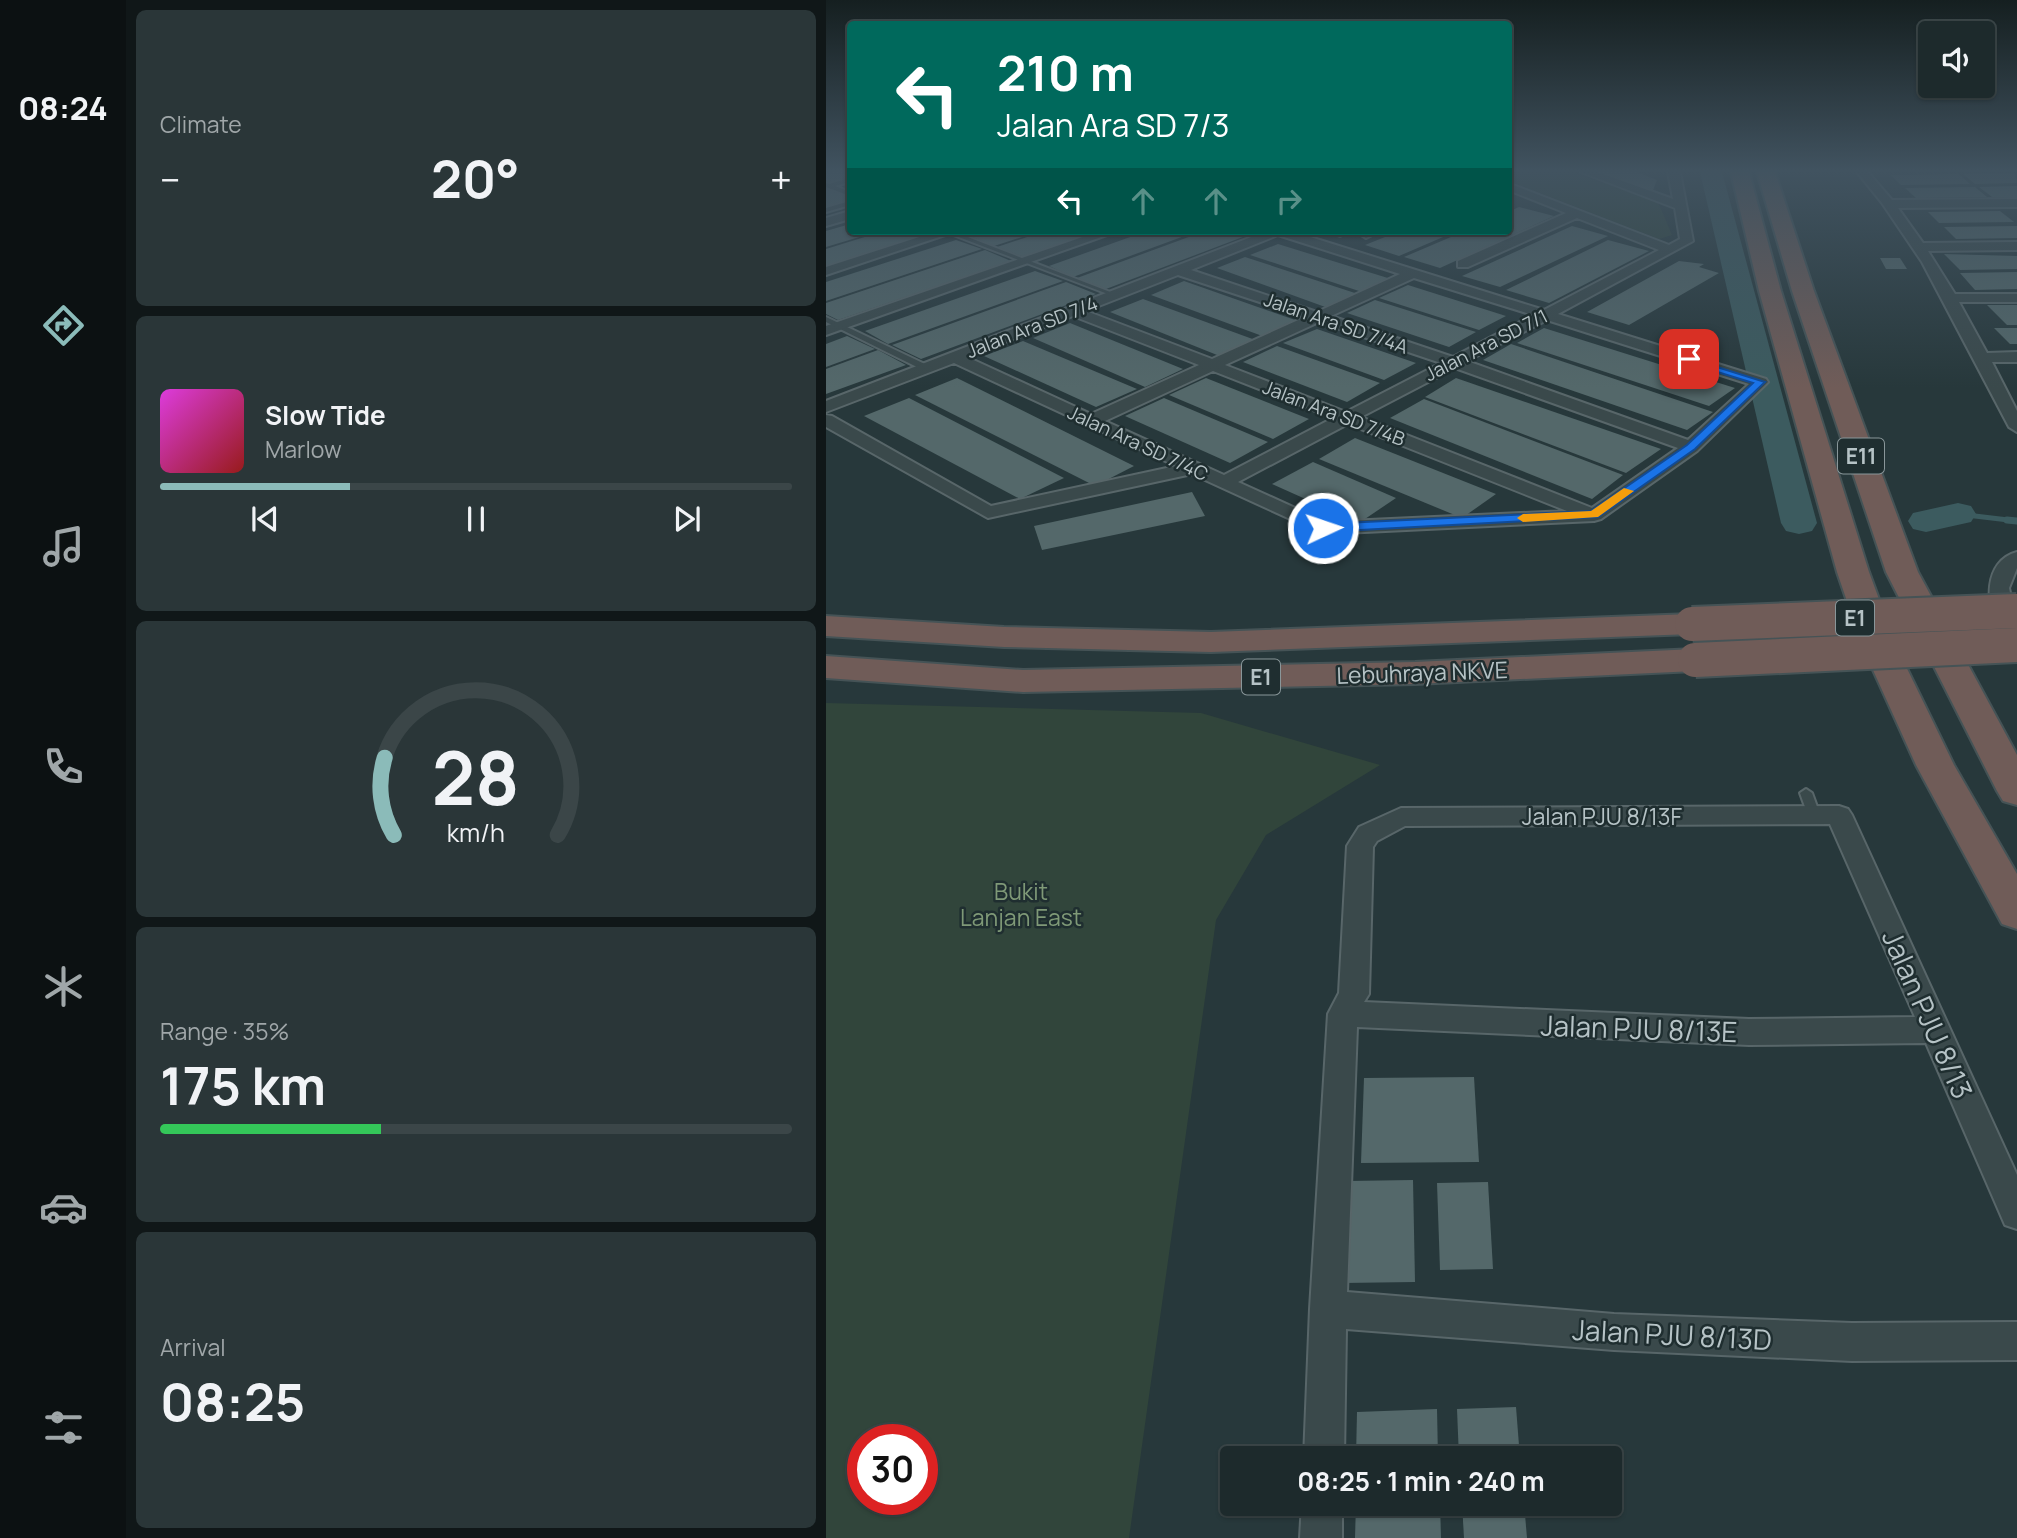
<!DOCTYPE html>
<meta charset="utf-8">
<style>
body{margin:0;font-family:Manrope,sans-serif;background:#2a3638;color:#f1f3f6;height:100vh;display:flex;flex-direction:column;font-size:26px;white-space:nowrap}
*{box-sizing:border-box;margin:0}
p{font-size:23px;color:#a0a7a9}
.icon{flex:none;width:38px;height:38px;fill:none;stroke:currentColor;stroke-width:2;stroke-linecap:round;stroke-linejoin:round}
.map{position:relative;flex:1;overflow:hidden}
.details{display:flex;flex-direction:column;gap:10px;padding:10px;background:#101718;width:700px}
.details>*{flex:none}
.banner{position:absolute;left:21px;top:21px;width:665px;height:214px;border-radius:7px;box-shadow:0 2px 5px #0004,0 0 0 2px #3b4648;background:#00695c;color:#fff;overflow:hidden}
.buttons{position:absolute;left:1092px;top:21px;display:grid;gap:14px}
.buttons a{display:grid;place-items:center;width:77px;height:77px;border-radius:7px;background:#1d2a2c;box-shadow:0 2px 5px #0004,0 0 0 2px #3b4648;font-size:35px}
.speed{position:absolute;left:21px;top:1424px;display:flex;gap:14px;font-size:35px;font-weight:700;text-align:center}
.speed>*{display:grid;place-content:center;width:91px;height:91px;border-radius:50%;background:#1d2a2c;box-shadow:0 2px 5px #0004,0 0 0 2px #3b4648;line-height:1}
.speed .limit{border:10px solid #d22;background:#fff;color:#111}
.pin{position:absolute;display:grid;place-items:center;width:60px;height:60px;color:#fff;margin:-30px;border-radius:14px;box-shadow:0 4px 10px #0006}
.me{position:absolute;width:77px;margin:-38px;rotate:87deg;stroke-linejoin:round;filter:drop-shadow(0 0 5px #0008)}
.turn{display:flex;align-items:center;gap:24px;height:147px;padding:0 35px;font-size:32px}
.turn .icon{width:91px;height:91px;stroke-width:2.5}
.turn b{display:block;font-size:49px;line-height:60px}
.lanes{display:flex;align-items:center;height:66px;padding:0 35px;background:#0003;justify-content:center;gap:35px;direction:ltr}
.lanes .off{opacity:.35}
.big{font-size:52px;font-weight:700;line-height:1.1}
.details .widget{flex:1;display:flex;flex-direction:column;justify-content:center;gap:10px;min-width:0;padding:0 24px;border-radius:10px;background:#2a3638}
.details .dial{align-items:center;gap:0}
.dial svg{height:182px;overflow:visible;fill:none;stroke:#3b4648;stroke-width:7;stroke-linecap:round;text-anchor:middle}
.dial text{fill:#f1f3f6;stroke:none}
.song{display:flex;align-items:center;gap:21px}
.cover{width:84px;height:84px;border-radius:10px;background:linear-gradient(135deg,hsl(300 70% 55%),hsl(0 70% 35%))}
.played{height:7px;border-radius:4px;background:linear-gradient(90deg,#8bbbb9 30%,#3b4648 30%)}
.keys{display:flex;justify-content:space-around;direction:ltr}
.heat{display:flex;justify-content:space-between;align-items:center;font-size:38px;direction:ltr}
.charge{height:10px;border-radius:5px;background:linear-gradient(90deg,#34c759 35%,#3b4648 0)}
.trip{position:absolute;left:394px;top:1446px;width:402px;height:70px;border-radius:7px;background:#1d2a2c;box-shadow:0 2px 5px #0004,0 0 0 2px #3b4648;font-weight:700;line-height:70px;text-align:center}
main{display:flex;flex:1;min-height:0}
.tabs{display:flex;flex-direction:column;width:126px;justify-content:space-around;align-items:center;background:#0c1112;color:#a0a7a9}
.tabs .icon{width:49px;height:49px}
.tabs .current{color:#8bbbb9}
.tabs b{font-size:32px;color:#f1f3f6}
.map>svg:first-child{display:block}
.green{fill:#31453b;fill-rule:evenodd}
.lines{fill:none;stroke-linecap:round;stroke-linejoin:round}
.stream-far1{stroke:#3c5b5f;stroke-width:5}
.stream{stroke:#3c5b5f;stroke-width:7}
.river{fill:#3c5b5f;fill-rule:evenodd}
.building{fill:#54686a}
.lane-casing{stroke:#586669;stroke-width:4}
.street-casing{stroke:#586669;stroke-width:4}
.highway-casing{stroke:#455356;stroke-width:4}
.lane{fill:#3a494b;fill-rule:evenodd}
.street{fill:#3a494b;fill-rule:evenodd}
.highway{fill:#705c58;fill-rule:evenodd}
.highway-bridge-casing{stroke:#455356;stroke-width:38;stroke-linecap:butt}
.highway-bridge{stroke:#705c58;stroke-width:34}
.route{fill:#1a73e8;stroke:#114b97;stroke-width:2}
.slow{fill:#f59e0b}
.labels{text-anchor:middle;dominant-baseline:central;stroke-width:5;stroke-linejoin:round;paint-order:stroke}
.far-street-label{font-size:19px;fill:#b6c3c6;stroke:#1f2e30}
.shield{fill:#1f2e30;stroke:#899699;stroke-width:2}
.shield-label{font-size:21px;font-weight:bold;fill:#b6c3c6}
.street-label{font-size:23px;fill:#b6c3c6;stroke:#1f2e30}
.park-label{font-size:23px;fill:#7f9977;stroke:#1f2e30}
.near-street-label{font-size:28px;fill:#b6c3c6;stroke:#1f2e30}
</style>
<main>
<nav class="tabs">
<b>08:24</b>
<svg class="icon current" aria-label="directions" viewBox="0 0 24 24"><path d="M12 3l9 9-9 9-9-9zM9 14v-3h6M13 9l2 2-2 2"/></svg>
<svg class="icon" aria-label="music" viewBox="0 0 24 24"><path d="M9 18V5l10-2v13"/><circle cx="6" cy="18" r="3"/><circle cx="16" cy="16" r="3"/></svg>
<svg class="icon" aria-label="phone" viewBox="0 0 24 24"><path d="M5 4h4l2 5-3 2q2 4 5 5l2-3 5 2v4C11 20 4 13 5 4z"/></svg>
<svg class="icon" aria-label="climate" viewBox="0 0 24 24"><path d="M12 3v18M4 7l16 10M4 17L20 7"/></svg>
<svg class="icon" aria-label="car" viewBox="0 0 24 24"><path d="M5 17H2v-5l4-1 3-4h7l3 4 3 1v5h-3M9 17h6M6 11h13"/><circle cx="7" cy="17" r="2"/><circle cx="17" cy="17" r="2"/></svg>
<svg class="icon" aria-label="filters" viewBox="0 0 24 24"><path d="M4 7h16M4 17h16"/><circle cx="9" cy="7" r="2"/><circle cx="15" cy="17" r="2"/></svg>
</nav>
<section class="details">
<div class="widget"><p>Climate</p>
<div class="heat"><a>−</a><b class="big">20°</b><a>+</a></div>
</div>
<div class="widget">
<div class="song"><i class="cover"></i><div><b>Slow Tide</b><p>Marlow</p></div></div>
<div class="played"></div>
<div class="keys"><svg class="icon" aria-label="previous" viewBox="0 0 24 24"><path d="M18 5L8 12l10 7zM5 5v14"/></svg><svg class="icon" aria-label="pause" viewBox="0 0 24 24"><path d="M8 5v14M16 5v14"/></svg><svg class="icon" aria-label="next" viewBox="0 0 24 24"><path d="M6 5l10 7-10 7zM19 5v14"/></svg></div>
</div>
<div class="widget dial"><svg viewBox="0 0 100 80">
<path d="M14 69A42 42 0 1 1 86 69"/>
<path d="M14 69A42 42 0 0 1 10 35" stroke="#8bbbb9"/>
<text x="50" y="56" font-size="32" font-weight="700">28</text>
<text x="50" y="72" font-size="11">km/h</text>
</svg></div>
<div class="widget"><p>Range · 35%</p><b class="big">175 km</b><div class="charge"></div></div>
<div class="widget"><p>Arrival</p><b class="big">08:25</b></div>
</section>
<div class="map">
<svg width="1191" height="1538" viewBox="0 0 1191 1538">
<rect width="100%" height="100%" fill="#27383b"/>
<!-- green -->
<g class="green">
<polygon points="683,172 746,172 832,202 846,235 833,239 683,181"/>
<path d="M0 703 375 713 554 765 440 835 390 920 303 1538H0ZM37 1440H96V1500H37Z"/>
</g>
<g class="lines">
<!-- stream-far1 -->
<polyline class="stream-far1" points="1132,514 1191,521"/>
<!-- stream -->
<polyline class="stream" points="1181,520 1191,521"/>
<!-- river -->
<g class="river">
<polygon points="874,172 896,172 991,523 986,531 973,534 960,531 955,523"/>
<polygon points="1132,503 1145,506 1150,514 1145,522 1100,532 1087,529 1082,521 1087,513"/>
</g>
</g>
<!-- building -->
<g class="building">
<polygon points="0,172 24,172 24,179 4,184 0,183"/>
<polygon points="769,172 811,172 831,180 826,193"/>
<polygon points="1189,173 1191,183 1149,184 1137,174"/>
<polygon points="1133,174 1144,184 1075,185 1065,175"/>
<polygon points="1191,186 1191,197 1166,197 1153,187"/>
<polygon points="1149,187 1161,197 1090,198 1079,188"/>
<polygon points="0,188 24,197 24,200 0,207"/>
<polygon points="693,207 728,216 614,268 578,257 639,231 682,231 682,212"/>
<polygon points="1174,211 1188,222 1113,223 1102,212"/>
<polygon points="24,224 24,231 50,232 0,247 0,231"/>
<polygon points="746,226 782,236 674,287 636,276"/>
<polygon points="1191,226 1191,238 1130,239 1118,227"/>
<polygon points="58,231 111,232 0,266 0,249"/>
<polygon points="163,231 212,231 212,232 168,246 146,237"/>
<polygon points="219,231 273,231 198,257 171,247"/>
<polygon points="321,231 372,231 247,277 223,266"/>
<polygon points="379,231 410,231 422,235 280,289 251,278"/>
<polygon points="494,231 531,231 514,238"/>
<polygon points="574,231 631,231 573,256 539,245"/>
<polygon points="130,240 156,249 0,301 0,282"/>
<polygon points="782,240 823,251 723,303 680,290"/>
<polygon points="452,244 565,279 536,292 424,255"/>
<polygon points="159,250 185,261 12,320 0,314 0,303"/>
<polygon points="1118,254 1191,256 1191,269 1134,270"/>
<polygon points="419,257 532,294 502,308 391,268"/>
<polygon points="1054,258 1074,258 1081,269 1060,269"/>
<polygon points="853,261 878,264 873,267 893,273 803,325 761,312"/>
<polygon points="209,271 237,281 62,344 39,331"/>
<polygon points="1191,272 1191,289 1149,290 1134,273"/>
<polygon points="358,281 472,321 439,337 325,295"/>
<polygon points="240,282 270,294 95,359 66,345"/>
<polygon points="582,285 680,316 653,330 553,298"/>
<polygon points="317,299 432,341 396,357 284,312"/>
<polygon points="549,300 650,332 623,347 521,313"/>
<polygon points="1161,305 1191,305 1191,325 1181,325"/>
<polygon points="244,323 357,369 319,387 207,338"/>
<polygon points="718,328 909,388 883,406 691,343"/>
<polygon points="1168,328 1191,328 1191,344 1184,344"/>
<polygon points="491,329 590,363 558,380 457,343"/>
<polygon points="21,336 49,349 0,367 0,344"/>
<polygon points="197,341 311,389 270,407 158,356"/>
<polygon points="685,344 887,412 861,430 657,360"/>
<polygon points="451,346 554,383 521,402 417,362"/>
<polygon points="52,350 80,365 0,394 0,369"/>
<polygon points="131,378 308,466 269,486 89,395"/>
<polygon points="380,378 483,419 447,439 343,395"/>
<polygon points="630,378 835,449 800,473 599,397"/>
<polygon points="83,398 238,478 194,499 38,416"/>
<polygon points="338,398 442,442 404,463 299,416"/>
<polygon points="598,399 797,475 766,499 564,418"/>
<polygon points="529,438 670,494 636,518 493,459"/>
<polygon points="487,462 570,498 533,523 446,484"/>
<polygon points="366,492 379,516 216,550 208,526"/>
<polygon points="648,1077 653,1162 535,1163 538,1078"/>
<polygon points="587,1180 589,1282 517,1283 521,1181"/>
<polygon points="662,1182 667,1269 614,1270 611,1183"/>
<polygon points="690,1407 694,1458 633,1458 631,1409"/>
<polygon points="611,1409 612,1458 530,1458 531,1412"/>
<polygon points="530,1503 614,1503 615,1538 529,1538"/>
<polygon points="636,1503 698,1503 701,1538 638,1538"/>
</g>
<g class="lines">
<defs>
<g id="lane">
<polygon points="24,178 24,182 9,186 24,192 24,196 0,187 0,183 3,184"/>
<polygon points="24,201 24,205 0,212 0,208"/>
<polygon points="117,231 126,231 292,295 287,296"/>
<polygon points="0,317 103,366 104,368 97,370 0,322"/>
<polygon points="980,789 986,793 994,815 993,818 983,818 982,815 974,793"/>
</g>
<g id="street">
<path d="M755 172H771L847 199 842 172H854L867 241 732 314 940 379 942 382 871 451 775 519 768 521 497 534 366 474 162 518 0 427V415L6 416 165 506 350 466 128 363 0 412V401L441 231H465L718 310 833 250 751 218 642 267H632V261L740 213 682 190V183L843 245 854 239 849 208ZM452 235 574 274 491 312 365 270ZM352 275 479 317 386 359 260 311ZM588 278 707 315 627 357 505 316ZM247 316 373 365 265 414 141 357ZM721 320 923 384 862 440 641 361ZM493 322 615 363 520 412 399 365ZM629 368 852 448 766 508 535 417ZM387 371 507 418 398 475 279 421ZM522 424 741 511 500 522 412 482Z"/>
<polygon points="1031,172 1042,172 1066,200 1191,199 1191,207 1072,208 1097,243 1191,242 1191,250 1102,251 1129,294 1191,294 1191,302 1133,302 1161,353 1191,352 1191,362 1166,362 1191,411 1191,432 1183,427 1096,262 1056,203"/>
<polygon points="24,211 24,219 0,226 0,218"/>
<polygon points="112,231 131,231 0,275 0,267"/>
<polygon points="274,231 292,231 0,335 0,326"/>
<polygon points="536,231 554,231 540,238 534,234"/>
<path d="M1191 552V568L1183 588 1191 627 1182 631 1174 630C1159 606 1157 561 1191 552Z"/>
<path d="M1013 806 1022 809 1026 815 1191 1175V1229L1179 1225 1100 1043 923 1045 531 1027 521 1292 788 1314 1026 1323 1191 1322V1360L1026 1361 788 1350 520 1329 518 1458H478L484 1309 502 1014 513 993 521 846 533 827 575 808ZM1004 824 1089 1017 923 1019 538 1002 543 994 547 847 551 841 579 826Z"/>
<polygon points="476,1503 516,1503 516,1538 474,1538"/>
</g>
<g id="highway">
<polygon points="905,172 923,172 955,291 1043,572 1071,648 1128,765 1191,874 1191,929 1176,924 1090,765 1037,648 1011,572 933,291"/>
<polygon points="931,172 949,172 988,291 1092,572 1191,755 1191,805 1177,801 1171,791 1060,572 966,291"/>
<polygon points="866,614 878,617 883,624 878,631 866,634 385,652 178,647 0,636 0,616 178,627 385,632"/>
<polygon points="869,649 881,652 886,660 881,668 869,671 589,684 197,692 0,678 0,656 197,670 589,662"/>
</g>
</defs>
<!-- lane casing -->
<use href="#lane" class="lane-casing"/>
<!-- street casing -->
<use href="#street" class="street-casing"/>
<!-- highway casing -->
<use href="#highway" class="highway-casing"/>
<!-- lane -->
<use href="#lane" class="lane"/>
<!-- street -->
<use href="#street" class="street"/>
<!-- highway -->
<use href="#highway" class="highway"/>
<defs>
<g id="highway-bridge">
<polyline points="866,624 1191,611"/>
<polyline points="869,660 1191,645"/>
</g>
</defs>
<!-- highway-bridge casing -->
<use href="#highway-bridge" class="highway-bridge-casing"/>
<!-- highway-bridge -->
<use href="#highway-bridge" class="highway-bridge"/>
</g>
<!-- sky -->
<linearGradient id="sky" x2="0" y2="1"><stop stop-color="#151f20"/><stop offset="0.44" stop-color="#415360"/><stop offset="1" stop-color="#415360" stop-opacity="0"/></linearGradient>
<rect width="1191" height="388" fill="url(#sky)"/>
<!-- route -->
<polygon class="route" points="859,357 939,382 869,449 772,517 497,532 490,528 497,524 765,511 861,445 927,383 859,362"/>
<!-- slow -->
<polygon class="slow" points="798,488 808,491 772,517 697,522 691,518 697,514 765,511"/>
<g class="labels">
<!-- far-street labels -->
<g class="far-street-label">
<text transform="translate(510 323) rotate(19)">Jalan Ara SD 7/4A</text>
<text transform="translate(206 327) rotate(-21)">Jalan Ara SD 7/4</text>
<text transform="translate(660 345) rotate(-27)">Jalan Ara SD 7/1</text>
<text transform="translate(508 413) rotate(21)">Jalan Ara SD 7/4B</text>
<text transform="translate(312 443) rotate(25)">Jalan Ara SD 7/4C</text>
</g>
<!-- shield labels -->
<g class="shield">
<rect x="1012" y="438.5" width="46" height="35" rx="5"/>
<rect x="1010" y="600.5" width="38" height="35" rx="5"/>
<rect x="416" y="659.5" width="38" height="35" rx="5"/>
</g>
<g class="shield-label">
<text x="1035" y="456">E11</text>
<text x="1029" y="618">E1</text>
<text x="435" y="677">E1</text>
</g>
<!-- street labels -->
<g class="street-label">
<text transform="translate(596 672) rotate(-2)">Lebuhraya NKVE</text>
<text x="776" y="816">Jalan PJU 8/13F</text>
</g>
<!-- park labels -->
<g class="park-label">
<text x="195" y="891">Bukit<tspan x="195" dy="26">Lanjan East</tspan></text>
</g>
<!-- near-street labels -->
<g class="near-street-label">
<text transform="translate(1102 1014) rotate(66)">Jalan PJU 8/13</text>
<text transform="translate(813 1028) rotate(2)">Jalan PJU 8/13E</text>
<text transform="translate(846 1334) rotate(3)">Jalan PJU 8/13D</text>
</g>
</g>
</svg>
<div class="buttons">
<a><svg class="icon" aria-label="sound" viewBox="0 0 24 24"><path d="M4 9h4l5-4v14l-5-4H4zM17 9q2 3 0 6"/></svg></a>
</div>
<div class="speed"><div class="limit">30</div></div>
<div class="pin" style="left:863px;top:359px;background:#d93025"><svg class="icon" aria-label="arrive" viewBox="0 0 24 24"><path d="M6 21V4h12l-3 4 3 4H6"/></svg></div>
<svg class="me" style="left:497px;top:528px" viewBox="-20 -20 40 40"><circle r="17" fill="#1a73e8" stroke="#fff" stroke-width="3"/><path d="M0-11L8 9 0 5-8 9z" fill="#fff"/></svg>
<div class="trip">08:25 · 1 min · 240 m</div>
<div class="banner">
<div class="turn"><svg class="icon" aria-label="left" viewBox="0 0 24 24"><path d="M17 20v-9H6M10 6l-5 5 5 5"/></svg><div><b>210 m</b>Jalan Ara SD 7/3</div></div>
<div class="lanes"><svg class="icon" aria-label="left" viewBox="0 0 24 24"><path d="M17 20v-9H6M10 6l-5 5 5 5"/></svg><svg class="icon off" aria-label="ahead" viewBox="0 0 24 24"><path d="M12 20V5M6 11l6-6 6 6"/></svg><svg class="icon off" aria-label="ahead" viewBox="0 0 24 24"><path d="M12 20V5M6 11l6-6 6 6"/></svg><svg class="icon off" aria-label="right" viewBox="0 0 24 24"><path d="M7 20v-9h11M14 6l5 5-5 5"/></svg></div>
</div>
</div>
</main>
